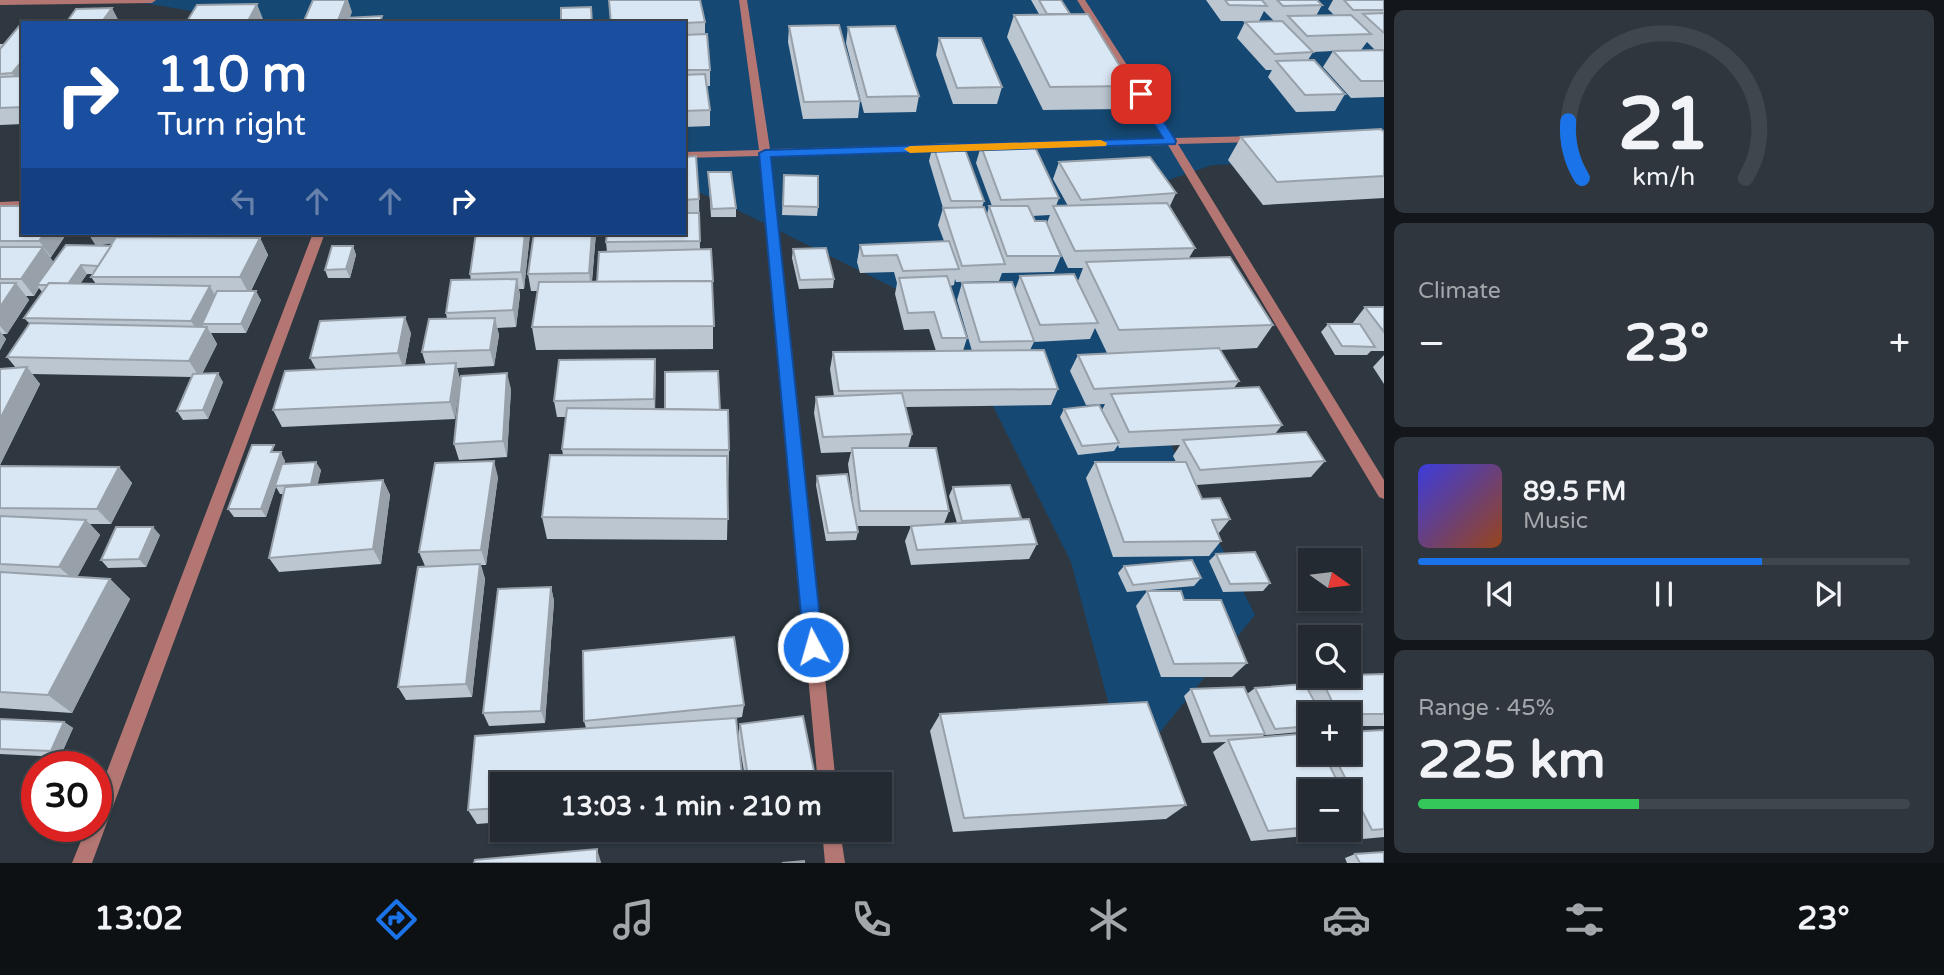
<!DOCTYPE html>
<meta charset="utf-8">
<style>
body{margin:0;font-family:"Varela Round",sans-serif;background:#2f363d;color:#f1f3f6;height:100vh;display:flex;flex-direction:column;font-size:26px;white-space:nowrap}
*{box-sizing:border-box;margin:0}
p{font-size:23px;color:#a3a7ab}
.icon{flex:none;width:38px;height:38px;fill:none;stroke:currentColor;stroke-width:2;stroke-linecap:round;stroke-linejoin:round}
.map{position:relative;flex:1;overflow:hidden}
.sheet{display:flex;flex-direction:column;gap:10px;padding:10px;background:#13171b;width:560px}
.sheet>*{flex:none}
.hud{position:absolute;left:21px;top:21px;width:665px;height:214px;border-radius:0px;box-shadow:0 2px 5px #0004,0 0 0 2px #40464d;background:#1a4fa0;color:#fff;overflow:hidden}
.needle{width:46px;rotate:104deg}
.controls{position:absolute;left:1298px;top:548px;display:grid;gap:14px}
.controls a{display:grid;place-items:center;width:63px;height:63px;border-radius:0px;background:#232a31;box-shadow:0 2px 5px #0004,0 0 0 2px #40464d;font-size:35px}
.speed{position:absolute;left:21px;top:751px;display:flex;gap:14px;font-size:35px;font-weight:700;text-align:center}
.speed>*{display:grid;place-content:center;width:91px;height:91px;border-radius:50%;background:#232a31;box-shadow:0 2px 5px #0004,0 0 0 2px #40464d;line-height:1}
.speed .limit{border:10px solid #d22;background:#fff;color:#111}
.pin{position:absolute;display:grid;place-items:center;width:60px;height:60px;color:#fff;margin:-30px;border-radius:14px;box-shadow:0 4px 10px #0006}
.me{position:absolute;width:77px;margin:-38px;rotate:354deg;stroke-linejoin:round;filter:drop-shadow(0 0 5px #0008)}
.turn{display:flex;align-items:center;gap:24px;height:147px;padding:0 21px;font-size:32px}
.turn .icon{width:91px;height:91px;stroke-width:2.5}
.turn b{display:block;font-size:49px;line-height:60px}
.lanes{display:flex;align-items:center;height:66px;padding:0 21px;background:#0003;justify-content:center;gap:35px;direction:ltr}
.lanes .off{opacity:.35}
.big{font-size:52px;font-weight:700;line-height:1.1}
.sheet .tile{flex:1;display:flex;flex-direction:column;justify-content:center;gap:10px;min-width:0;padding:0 24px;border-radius:10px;background:#2f363d}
.sheet .dial{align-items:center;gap:0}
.dial svg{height:182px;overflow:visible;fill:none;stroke:#40464d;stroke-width:7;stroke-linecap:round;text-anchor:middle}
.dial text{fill:#f1f3f6;stroke:none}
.song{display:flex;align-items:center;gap:21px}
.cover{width:84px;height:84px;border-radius:10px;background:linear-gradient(135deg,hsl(240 70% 55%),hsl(20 70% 35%))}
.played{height:7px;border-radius:4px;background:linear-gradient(90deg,#1a73e8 70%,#40464d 70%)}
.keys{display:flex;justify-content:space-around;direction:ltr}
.heat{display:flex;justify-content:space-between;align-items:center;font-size:38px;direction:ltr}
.charge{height:10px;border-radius:5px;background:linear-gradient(90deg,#34c759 45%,#40464d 0)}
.trip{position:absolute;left:490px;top:772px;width:402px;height:70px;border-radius:0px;background:#232a31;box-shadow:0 2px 5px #0004,0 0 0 2px #40464d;font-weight:700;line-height:70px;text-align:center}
.dock{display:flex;height:112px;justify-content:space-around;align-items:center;background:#0e1114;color:#a3a7ab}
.dock .icon{width:49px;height:49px}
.dock .current{color:#1a73e8}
.dock b{font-size:32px;color:#f1f3f6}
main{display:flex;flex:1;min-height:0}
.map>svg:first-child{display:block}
.green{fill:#154872}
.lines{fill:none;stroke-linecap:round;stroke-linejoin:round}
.minor{fill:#b37672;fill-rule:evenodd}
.wall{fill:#bbc6d1;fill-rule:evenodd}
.shaded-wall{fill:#98a1aa}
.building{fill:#d9e6f3;stroke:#98a1aa;stroke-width:2}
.route{fill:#1a73e8;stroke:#114b97;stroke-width:2}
.slow{fill:#f59e0b}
</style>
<main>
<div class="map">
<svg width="1384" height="863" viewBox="0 0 1384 863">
<rect width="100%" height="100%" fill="#2f3841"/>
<!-- green -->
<polygon class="green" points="126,0 1384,0 1384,157 1212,165 1059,218 1255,615 1127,773 1071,562 947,314 723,203 684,186 684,23 264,23"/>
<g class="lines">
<!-- minor -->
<g class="minor">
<polygon points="0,0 156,0 152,3 0,5"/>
<polygon points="739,0 747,0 770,149 998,143 1003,146 998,149 771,156 836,784 818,784 760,156 684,158 684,152 759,150"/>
<polygon points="1077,0 1085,0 1174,138 1257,136 1262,139 1257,142 1178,144 1384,480 1384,499 1379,497 1168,145 1018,149 1013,146 1018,143 1164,139"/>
<polygon points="23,201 23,207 0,208 0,202"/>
<polygon points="313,233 325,233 92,863 72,863 87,826 96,826 96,800"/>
<polygon points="822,830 840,830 845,863 825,863"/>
</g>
</g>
<!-- wall -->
<g class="wall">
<polygon points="1031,0 1061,0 1070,14 1132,86 1123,109 1043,110 1007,37 1014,15 1039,14"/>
<path d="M1206 0H1317L1322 5 1316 16 1334 15 1328 9 1333 0H1384V97L1351 98 1323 67 1333 51 1313 52 1308 60 1345 94 1335 111 1296 112 1268 77 1272 70H1266L1237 38 1245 22 1274 21 1264 11 1259 21H1221ZM1367 42 1375 50H1361Z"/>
<polygon points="705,22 705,34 710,70 710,86 707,86 710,110 710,126 684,127 684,23"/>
<polygon points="23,24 23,124 0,125 0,44 4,44"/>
<polygon points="789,26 860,101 858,118 803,119 788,42"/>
<polygon points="848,27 919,96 916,112 864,113 846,43"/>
<polygon points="939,38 1002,87 997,104 953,104 936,55"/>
<polygon points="1384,132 1384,198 1263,205 1228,160 1241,137"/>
<path d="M933 145 984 201 982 207 987 214 989 206H992L976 163 981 146 1059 198 1056 206H1068L1053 179 1059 162 1176 193 1170 206 1195 248 1189 258 1273 325 1257 348 1220 350 1239 381 1234 388 1282 425 1275 434 1325 461 1311 477 1196 485 1202 499 1230 519 1218 534 1221 541 1209 556 1113 557 1086 478 1095 462H1176L1173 456 1180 445 1119 448 1118 445 1114 451 1078 455 1060 417 1064 409 1107 420 1102 410 1105 404 1086 405 1070 371 1078 355 1107 353 1095 328 1090 339 1034 342 1030 350 1058 389 1051 405 905 407 912 434 908 448 949 511 944 524 957 523 949 496 953 487 1021 518 1020 520 1037 544 1029 559 911 565 905 541 911 526H857L858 532 856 540 826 541 816 485 817 476 854 511 848 464 851 452 821 453 814 413 816 397 834 396 830 369 833 352 936 351 929 329 904 330 895 294 897 283 894 272 860 273 857 262 860 245 944 241 938 225 943 208 929 161ZM1050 215 1047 223 1035 221 1032 216ZM1048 226 1068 268H1083L1078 281 1020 276 1015 290 962 283 957 300 972 351H963L967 338 950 286 954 285 955 279 956 282 999 281 1002 273 1054 272 1061 256Z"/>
<polygon points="684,157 699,199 700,250 713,281 713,349 536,350 532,327 538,291 531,291 528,274 534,233 596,233 592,282 597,282 607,252 606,242 684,233"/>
<polygon points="708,172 736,208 736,217 711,217"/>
<polygon points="784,175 818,207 817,216 782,215"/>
<path d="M0 206 67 233 51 257H50L53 262 96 245 88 233 178 238H260L268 255 251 291 261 300 246 333H211L217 344 202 374 223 382 208 419 183 420 177 411 192 377 32 374 40 384 0 465V369L16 368 7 357 30 324 24 318 42 292 39 288 34 296H26L29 300 7 334H2L6 339 0 350ZM113 243 111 246 97 245ZM87 274H93L91 277 96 284H80Z"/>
<polygon points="476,233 530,233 530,234 524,289 519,289 520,295 516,327 497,328 499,335 494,366 457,368 460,379 511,389 507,457 459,460 454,444 459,386 455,419 282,427 273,410 316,369 310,358 411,333 405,365 426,365 422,352 447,319 446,313 471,280 470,274"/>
<polygon points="353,246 356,255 350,278 328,278 325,270"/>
<polygon points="793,249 834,279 833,288 799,289 792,258"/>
<polygon points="1365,307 1384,307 1384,351 1371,351 1367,355 1335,355 1321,332 1328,324 1352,324"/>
<polygon points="1384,355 1384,384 1373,367"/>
<polygon points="655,359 655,409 720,410 729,450 727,540 547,539 542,517 563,455 562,449 566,417 557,417 554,401"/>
<polygon points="278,452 285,461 284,464 321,470 317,485 383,480 390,495 381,564 279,572 269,558 284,494 280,494 276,487 266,517 234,517 228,509"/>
<polygon points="0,466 119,467 132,483 111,524 90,524 100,535 77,577 110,579 130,599 72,713 0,708"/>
<polygon points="498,477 486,565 481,565 485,579 472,697 406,700 398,687 425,566 419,552"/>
<polygon points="160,535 146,567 108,568 101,560"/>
<polygon points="1216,554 1270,583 1263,591 1223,592 1209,561"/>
<polygon points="1124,566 1201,578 1194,586 1127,592 1118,573"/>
<polygon points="551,587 554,601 545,723 489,726 483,713"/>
<polygon points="1147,591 1184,600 1247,663 1232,677 1161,677 1136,606"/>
<polygon points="734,637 744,705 742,717 729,719 736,718 743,784 502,784 502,822 477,824 468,810 475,736 586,728 584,721 583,651"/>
<polygon points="1384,674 1384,726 1349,726 1349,714 1311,714 1311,731 1266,735 1253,708 1265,734 1261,738 1311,752 1349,752 1384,730 1384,837 1352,840 1347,830 1349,830 1349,791 1311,791 1311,830 1346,830 1339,833 1251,841 1213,752 1226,742 1202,743 1184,696 1191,689 1247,694 1255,688 1306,686 1320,676"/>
<polygon points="940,714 1186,805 1166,819 953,832 930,731"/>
<polygon points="0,719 64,722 73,728 60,757 0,754"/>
<polygon points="740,724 816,781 815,784 746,784 738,736"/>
<polygon points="1355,854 1384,863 1347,863 1345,858"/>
</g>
<!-- shaded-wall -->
<g class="shaded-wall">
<polygon points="346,0 348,0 352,12 348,23 337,23"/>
<polygon points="257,4 263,19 261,23 247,23"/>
<polygon points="112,8 120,23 101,23"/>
<polygon points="23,60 23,89 22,90 12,73"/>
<polygon points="45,233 67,233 51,257 39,241"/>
<polygon points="88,233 212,233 135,244 132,240 96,246"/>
<polygon points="525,233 530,233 530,234 524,289 521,272"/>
<polygon points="592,233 596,233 591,290 589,273"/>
<polygon points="260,238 268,255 249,294 240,277"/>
<polygon points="353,246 356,255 350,278 346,269"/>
<polygon points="43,247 55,264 37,285 39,288 34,296 21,279"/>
<polygon points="81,265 87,274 72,295 66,286"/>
<polygon points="517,279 520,295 516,327 513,310"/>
<polygon points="16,283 29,300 7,334 0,326 0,307"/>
<polygon points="210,286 219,303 202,324 205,329 201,337 191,321"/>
<polygon points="256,291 261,300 246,333 241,324"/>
<polygon points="405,317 411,333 404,370 398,353"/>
<polygon points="495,318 499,335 494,366 490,350"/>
<polygon points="207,327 217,344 200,378 189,361"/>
<polygon points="0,331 6,339 0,350"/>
<polygon points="655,359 656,376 655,416 654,399"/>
<polygon points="456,363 460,380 455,419 450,402"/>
<polygon points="27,367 40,384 0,465 0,419"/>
<polygon points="218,373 223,382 208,419 203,410"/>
<polygon points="507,373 511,389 507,457 503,441"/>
<polygon points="281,452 285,461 277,486 275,486 276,487 266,517 261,509"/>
<polygon points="494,461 498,477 486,565 481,550"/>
<polygon points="316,462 321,470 316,492 311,484"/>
<polygon points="119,467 132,483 111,524 97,509"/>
<polygon points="383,480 390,495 381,564 373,549"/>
<polygon points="86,520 100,535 75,581 59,567"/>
<polygon points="153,527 160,535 146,567 139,559"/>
<polygon points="480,564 485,579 472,697 466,684"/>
<polygon points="110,579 130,599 72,713 48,695"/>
<polygon points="551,587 554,601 545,723 541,711"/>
<polygon points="64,722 73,728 60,757 51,751"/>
<polygon points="597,849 601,862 601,863 597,863"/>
</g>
<!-- building -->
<g class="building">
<polygon points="313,0 346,0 337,23 303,23"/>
<polygon points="609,0 700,0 705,22 684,23 611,23"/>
<polygon points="1039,0 1061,0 1070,14 1047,14"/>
<polygon points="1225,0 1262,0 1267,6 1229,5"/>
<polygon points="1277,0 1317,0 1322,5 1283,6"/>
<polygon points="1344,0 1384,0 1384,10 1353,10"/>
<polygon points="257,4 247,23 186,23 197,5"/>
<polygon points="591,7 592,23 561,23 561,8"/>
<polygon points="112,8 101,23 66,23 76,9"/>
<polygon points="1384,13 1384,33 1363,14"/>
<polygon points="1088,14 1132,86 1050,87 1014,15"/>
<polygon points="1351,15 1371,34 1307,36 1288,16"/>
<polygon points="382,16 380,23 343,23 345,18"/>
<polygon points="1282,21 1313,52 1275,54 1245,22"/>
<polygon points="23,24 23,60 12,73 0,74 0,49 20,25"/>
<polygon points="839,25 860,101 804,102 789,26"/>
<polygon points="895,26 919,96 867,97 848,27"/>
<polygon points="707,34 710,70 684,70 684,35"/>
<polygon points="939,38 981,38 1002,87 957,88"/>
<polygon points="1384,50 1384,81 1361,81 1333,51"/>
<polygon points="1314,60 1345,94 1305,95 1276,61"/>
<polygon points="705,74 710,110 684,111 684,75"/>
<polygon points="23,76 23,107 0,108 0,77"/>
<polygon points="1381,129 1384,132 1384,176 1277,182 1241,137"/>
<polygon points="963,144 984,201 951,201 933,145"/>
<polygon points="1034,145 1059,198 1001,200 981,146"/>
<polygon points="696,156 699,199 684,200 684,157"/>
<polygon points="1150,157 1176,193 1081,200 1059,162"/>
<polygon points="708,172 731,172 736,208 712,209"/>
<polygon points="784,175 818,176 818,207 783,206"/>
<polygon points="1167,203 1195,248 1075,251 1053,206"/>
<polygon points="0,206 23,206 23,233 45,233 39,241 0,241"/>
<polygon points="989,206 1028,206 1035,221 1046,221 1061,256 1007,256"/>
<polygon points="984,207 1005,264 962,266 943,208"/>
<polygon points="684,213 699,213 700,241 606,242 607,233 684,233"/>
<polygon points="476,233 525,233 521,272 470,274"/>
<polygon points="534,233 592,233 589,273 528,274"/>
<polygon points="116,237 260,238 240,277 91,277"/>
<polygon points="949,241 959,269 903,271 897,255 863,256 860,245"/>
<polygon points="66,245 111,246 98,266 81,265 68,284 49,283 47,285 37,285"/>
<polygon points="332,246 353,246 346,269 325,270"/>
<polygon points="0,247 43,247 21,279 0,279"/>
<polygon points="826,248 834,279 800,280 793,249"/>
<polygon points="711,249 713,281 597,282 599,252"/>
<polygon points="1230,257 1273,325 1119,330 1086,262"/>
<polygon points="1074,274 1098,323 1040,325 1020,276"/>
<polygon points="947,276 967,338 942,338 934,312 908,313 899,278"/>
<polygon points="517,279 513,310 446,313 451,280"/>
<polygon points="712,281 714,326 532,327 539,282"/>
<polygon points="1012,282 1034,341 980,342 962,283"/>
<polygon points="0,283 16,283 0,307"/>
<polygon points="49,283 210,286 191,321 24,318"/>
<polygon points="217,291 256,291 241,324 202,324"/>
<polygon points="1365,307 1384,307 1384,332"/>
<polygon points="405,317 398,353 310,358 320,321"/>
<polygon points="495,318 490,350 422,352 429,319"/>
<polygon points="30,323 207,327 189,361 7,357"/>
<polygon points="1328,324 1360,324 1375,347 1342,346"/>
<polygon points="1219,348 1239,381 1094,389 1078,355"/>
<polygon points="1044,350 1058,389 839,391 833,352"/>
<polygon points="655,359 654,399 554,401 559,360"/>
<polygon points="456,363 450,402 273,410 285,371"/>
<polygon points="27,367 0,419 0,369"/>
<polygon points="718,371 720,410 665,409 665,372"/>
<polygon points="218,373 203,410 177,411 193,374"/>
<polygon points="507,373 503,441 454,444 461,376"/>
<polygon points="1259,387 1282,425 1129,432 1111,394"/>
<polygon points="902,393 912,434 823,437 816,397"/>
<polygon points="1099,405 1119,443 1082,446 1064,409"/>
<polygon points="567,408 728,410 729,450 562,449"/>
<polygon points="1306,432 1325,461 1200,470 1183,440"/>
<polygon points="252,445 274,445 271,452 281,452 261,509 228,509"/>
<polygon points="852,448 936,448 949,511 860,511"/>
<polygon points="550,455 727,456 728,519 542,517"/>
<polygon points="494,461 481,550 419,552 435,463"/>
<polygon points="316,462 311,484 275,486 282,464"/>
<polygon points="1095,462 1186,462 1202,499 1220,498 1230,519 1212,520 1221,541 1124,542"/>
<polygon points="0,466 119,467 97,509 0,508"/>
<polygon points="847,474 858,532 828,533 817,476"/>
<polygon points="383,480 373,549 269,558 285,487"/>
<polygon points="1010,485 1021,518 962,521 953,487"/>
<polygon points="0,516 86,520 59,567 0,564"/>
<polygon points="1029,519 1037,544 917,550 911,526"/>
<polygon points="116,527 153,527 139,559 101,560"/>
<polygon points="1255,552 1270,583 1230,584 1216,554"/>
<polygon points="1192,560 1201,578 1133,585 1124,566"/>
<polygon points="480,564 466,684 398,687 418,567"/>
<polygon points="0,572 110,579 48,695 0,692"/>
<polygon points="551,587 541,711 483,713 498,589"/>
<polygon points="1147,591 1181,591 1184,600 1221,600 1247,663 1174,664"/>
<polygon points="734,637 744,705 584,721 583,651"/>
<polygon points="1384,674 1384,714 1338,714 1320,676"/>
<polygon points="1305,684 1321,714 1311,714 1311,726 1275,729 1255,688"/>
<polygon points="1244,687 1265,734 1210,736 1191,689"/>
<polygon points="1147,702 1186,805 964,818 940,714"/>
<polygon points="803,716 816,781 796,784 749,784 740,724"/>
<polygon points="736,718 743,784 502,784 502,808 468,810 475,736"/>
<polygon points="0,719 64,722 51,751 0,749"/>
<polygon points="1384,730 1384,829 1372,830 1332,752 1349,752 1349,732"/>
<polygon points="1311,733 1311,752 1323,752 1342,791 1311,791 1311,827 1268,831 1228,740"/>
<polygon points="1349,804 1359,823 1349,824"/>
<polygon points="597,849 597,863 474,863 475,860"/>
<polygon points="1384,852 1384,863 1360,863 1355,854"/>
<polygon points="804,861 804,863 782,863"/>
</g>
<!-- route -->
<polygon class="route" points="1137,92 1145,92 1176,141 1175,144 771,157 823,647 820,653 813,656 807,653 804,647 759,153 765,150 1163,138 1135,94"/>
<!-- slow -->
<polygon class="slow" points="1101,140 1107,143 1106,146 910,153 904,149 910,146"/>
</svg>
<div class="controls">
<a><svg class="needle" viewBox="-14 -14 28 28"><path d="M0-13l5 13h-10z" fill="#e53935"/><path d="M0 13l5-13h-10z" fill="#a3a7ab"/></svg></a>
<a><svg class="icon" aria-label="search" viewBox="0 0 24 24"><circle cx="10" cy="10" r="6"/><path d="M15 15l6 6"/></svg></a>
<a>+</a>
<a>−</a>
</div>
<div class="speed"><div class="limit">30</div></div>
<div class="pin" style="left:1141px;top:94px;background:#d93025"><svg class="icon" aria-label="arrive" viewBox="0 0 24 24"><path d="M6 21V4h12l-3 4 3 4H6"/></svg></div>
<svg class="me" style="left:813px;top:647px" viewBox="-20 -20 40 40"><circle r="17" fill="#1a73e8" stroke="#fff" stroke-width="3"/><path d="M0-11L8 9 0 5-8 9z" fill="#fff"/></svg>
<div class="trip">13:03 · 1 min · 210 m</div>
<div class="hud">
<div class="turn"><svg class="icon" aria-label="right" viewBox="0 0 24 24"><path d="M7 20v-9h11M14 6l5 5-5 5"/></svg><div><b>110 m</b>Turn right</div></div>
<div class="lanes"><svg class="icon off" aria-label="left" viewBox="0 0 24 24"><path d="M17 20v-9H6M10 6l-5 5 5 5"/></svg><svg class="icon off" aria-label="ahead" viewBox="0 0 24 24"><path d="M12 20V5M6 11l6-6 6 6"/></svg><svg class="icon off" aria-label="ahead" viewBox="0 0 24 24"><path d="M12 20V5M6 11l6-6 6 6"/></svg><svg class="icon" aria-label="right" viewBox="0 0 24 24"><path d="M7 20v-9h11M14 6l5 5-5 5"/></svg></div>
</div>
</div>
<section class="sheet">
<div class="tile dial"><svg viewBox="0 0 100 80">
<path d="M14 69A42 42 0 1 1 86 69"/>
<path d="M14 69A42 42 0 0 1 8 44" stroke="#1a73e8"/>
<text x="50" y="56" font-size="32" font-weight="700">21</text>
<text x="50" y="72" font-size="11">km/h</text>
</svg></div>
<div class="tile"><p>Climate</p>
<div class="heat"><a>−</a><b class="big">23°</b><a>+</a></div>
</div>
<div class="tile">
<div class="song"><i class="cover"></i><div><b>89.5 FM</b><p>Music</p></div></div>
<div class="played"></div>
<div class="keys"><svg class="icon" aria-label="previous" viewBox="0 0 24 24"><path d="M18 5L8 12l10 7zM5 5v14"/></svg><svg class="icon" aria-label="pause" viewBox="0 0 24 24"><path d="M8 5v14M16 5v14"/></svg><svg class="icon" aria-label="next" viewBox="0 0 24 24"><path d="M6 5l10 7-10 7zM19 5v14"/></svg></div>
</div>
<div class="tile"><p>Range · 45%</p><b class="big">225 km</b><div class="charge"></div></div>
</section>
</main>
<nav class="dock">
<b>13:02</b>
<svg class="icon current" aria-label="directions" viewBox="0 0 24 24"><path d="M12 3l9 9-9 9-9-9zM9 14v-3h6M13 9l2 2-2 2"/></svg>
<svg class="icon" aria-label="music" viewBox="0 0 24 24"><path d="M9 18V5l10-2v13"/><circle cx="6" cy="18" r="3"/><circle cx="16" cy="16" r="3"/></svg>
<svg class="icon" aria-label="phone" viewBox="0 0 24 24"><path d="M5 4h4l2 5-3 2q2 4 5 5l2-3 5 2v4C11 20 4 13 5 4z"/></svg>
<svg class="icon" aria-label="climate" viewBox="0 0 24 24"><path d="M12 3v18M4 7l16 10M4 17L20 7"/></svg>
<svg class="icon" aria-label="car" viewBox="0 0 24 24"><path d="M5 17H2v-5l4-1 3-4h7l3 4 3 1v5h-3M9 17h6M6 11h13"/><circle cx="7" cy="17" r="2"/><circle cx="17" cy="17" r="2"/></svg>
<svg class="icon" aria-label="filters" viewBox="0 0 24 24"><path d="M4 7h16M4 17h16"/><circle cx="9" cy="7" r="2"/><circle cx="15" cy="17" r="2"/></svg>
<b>23°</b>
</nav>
